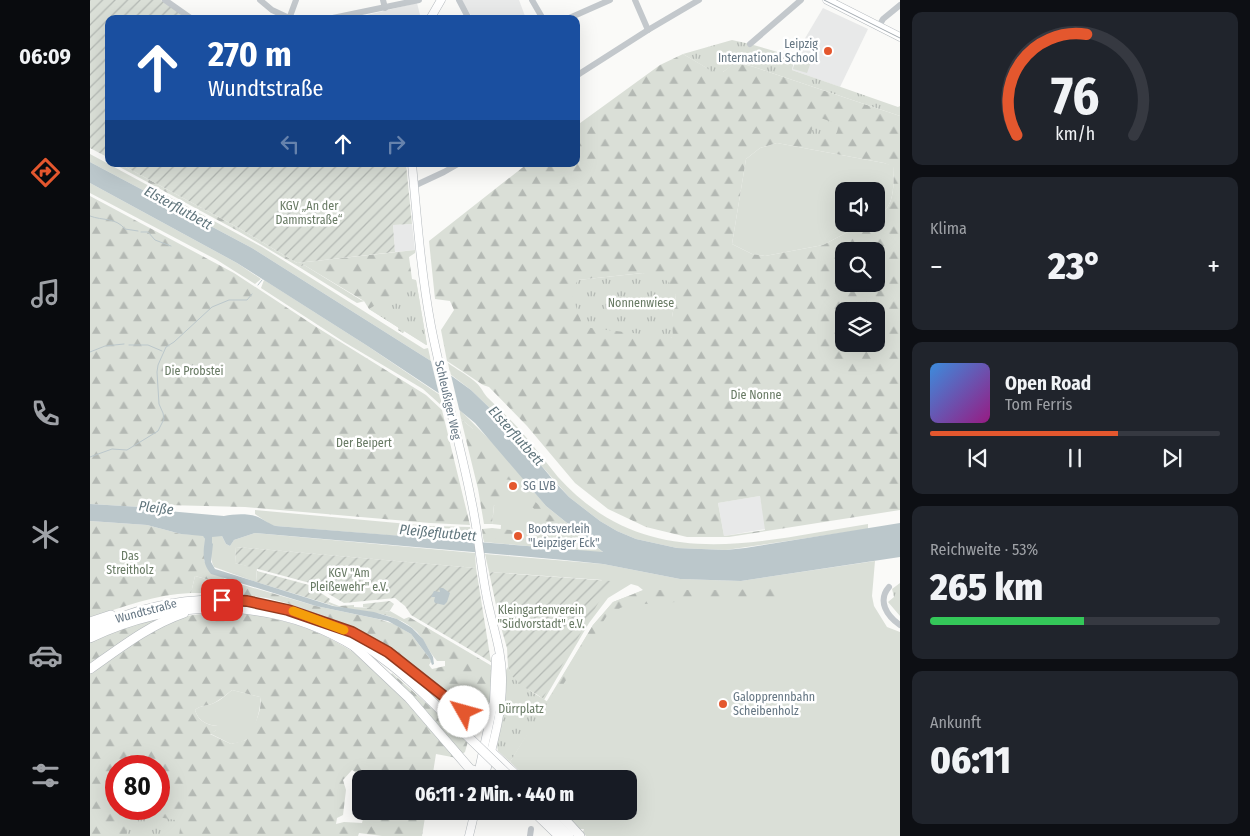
<!DOCTYPE html>
<html lang="de">
<meta charset="utf-8">
<style>
body{margin:0;font-family:"Fira Sans Condensed",sans-serif;background:#20242c;color:#f1f3f6;height:100vh;display:flex;flex-direction:column;font-size:19px;white-space:nowrap}
*{box-sizing:border-box;margin:0}
p{font-size:16px;color:#9ea1a6}
.icon{flex:none;width:28px;height:28px;fill:none;stroke:currentColor;stroke-width:2;stroke-linecap:round;stroke-linejoin:round}
.map{position:relative;flex:1;overflow:hidden}
.panel{display:flex;flex-direction:column;gap:12px;padding:12px;background:#0d0f14;width:350px}
.panel>*{flex:none}
.banner{position:absolute;left:15px;top:15px;width:475px;height:152px;border-radius:10px;box-shadow:0 5px 20px #0002;background:#1a4fa0;color:#fff;overflow:hidden}
.buttons{position:absolute;left:745px;top:182px;display:grid;gap:10px}
.buttons a{display:grid;place-items:center;width:50px;height:50px;border-radius:10px;background:#171b24;box-shadow:0 5px 20px #0002;font-size:25px}
.speed{position:absolute;left:15px;top:755px;display:flex;gap:10px;font-size:25px;font-weight:700;text-align:center}
.speed>*{display:grid;place-content:center;width:65px;height:65px;border-radius:50%;background:#171b24;box-shadow:0 5px 20px #0002;line-height:1}
.speed .limit{border:8px solid #d22;background:#fff;color:#111}
.pin{position:absolute;display:grid;place-items:center;width:42px;height:42px;color:#fff;margin:-21px;border-radius:10px;box-shadow:0 2px 8px #0006}
.me{position:absolute;width:55px;margin:-28px;rotate:308deg;stroke-linejoin:round;filter:drop-shadow(0 0 4px #0008)}
.turn{display:flex;align-items:center;gap:18px;height:105px;padding:0 20px;font-size:22px}
.turn .icon{width:65px;height:65px;stroke-width:2.5}
.turn b{display:block;font-size:35px;line-height:42px}
.lanes{display:flex;align-items:center;height:48px;padding:0 20px;background:#0003;justify-content:center;gap:25px;direction:ltr}
.lanes .off{opacity:.35}
.big{font-size:38px;font-weight:800;line-height:1.1}
.panel .widget{flex:1;display:flex;flex-direction:column;justify-content:center;gap:8px;min-width:0;padding:0 18px;border-radius:10px;background:#20242c}
.panel .dial{align-items:center;gap:0}
.dial svg{height:130px;overflow:visible;fill:none;stroke:#363941;stroke-width:7;stroke-linecap:round;text-anchor:middle}
.dial text{fill:#f1f3f6;stroke:none}
.song{display:flex;align-items:center;gap:15px}
.cover{width:60px;height:60px;border-radius:8px;background:linear-gradient(135deg,hsl(210 70% 55%),hsl(310 70% 35%))}
.played{height:5px;border-radius:2px;background:linear-gradient(90deg,#e4572e 65%,#363941 65%)}
.keys{display:flex;justify-content:space-around;direction:ltr}
.heat{display:flex;justify-content:space-between;align-items:center;font-size:28px;direction:ltr}
.charge{height:8px;border-radius:4px;background:linear-gradient(90deg,#34c759 53%,#363941 0)}
.trip{position:absolute;left:262px;top:770px;width:285px;height:50px;border-radius:10px;background:#171b24;box-shadow:0 5px 20px #0002;font-weight:800;line-height:50px;text-align:center}
main{display:flex;flex:1;min-height:0}
.tabs{display:flex;flex-direction:column;width:90px;justify-content:space-around;align-items:center;background:#090b0e;color:#9ea1a6}
.tabs .icon{width:35px;height:35px}
.tabs .selected{color:#e4572e}
.tabs b{font-size:22px;color:#f1f3f6}
.map>svg:first-child{display:block}
.built{fill:#e8e9e9}
.grass{fill:#dadfd7}
.forest{fill:url(#forest-firs);fill-rule:evenodd}
.park{fill:url(#park-tufts)}
.garden{fill:url(#garden-furrows)}
.water{fill:#bbc7cb}
.pier{fill:#fafaf8}
.lines{fill:none;stroke-linecap:round;stroke-linejoin:round}
.stream{stroke:#bbc7cb;stroke-width:1}
.major-casing{stroke:#b5babe;stroke-width:9}
.highway-casing{stroke:#b4b9bd;stroke-width:10}
.minor{stroke:#c3c8cc;stroke-width:6}
.major{stroke:#fff;stroke-width:8}
.highway{stroke:#fff;stroke-width:9}
.tram{stroke:#a2aab0;stroke-width:1}
.highway-bridge-casing{stroke:#b4b9bd;stroke-width:10;stroke-linecap:butt}
.highway-bridge{stroke:#fff;stroke-width:9}
.route-casing{stroke:#94391e;stroke-width:12}
.route{stroke:#e4572e;stroke-width:9}
.slow{stroke:#f59e0b;stroke-width:9}
.poi-dot{fill:#e4572e;stroke:#fff;stroke-width:2}
.labels{text-anchor:middle;dominant-baseline:central;stroke-width:5;stroke-linejoin:round;paint-order:stroke}
.poi-label{font-size:12px;fill:#657683;stroke:#fff;text-anchor:start}
.park-label{font-size:12px;fill:#687a64;stroke:#fff}
.street-label{font-size:12px;fill:#657683;stroke:#fff}
.water-label{font-size:14px;font-style:italic;fill:#60757c;stroke:#fff}
</style>
<main>
<nav class="tabs">
<b>06:09</b>
<svg class="icon selected" aria-label="directions" viewBox="0 0 24 24"><path d="M12 3l9 9-9 9-9-9zM9 14v-3h6M13 9l2 2-2 2"/></svg>
<svg class="icon" aria-label="music" viewBox="0 0 24 24"><path d="M9 18V5l10-2v13"/><circle cx="6" cy="18" r="3"/><circle cx="16" cy="16" r="3"/></svg>
<svg class="icon" aria-label="phone" viewBox="0 0 24 24"><path d="M5 4h4l2 5-3 2q2 4 5 5l2-3 5 2v4C11 20 4 13 5 4z"/></svg>
<svg class="icon" aria-label="climate" viewBox="0 0 24 24"><path d="M12 3v18M4 7l16 10M4 17L20 7"/></svg>
<svg class="icon" aria-label="car" viewBox="0 0 24 24"><path d="M5 17H2v-5l4-1 3-4h7l3 4 3 1v5h-3M9 17h6M6 11h13"/><circle cx="7" cy="17" r="2"/><circle cx="17" cy="17" r="2"/></svg>
<svg class="icon" aria-label="filters" viewBox="0 0 24 24"><path d="M4 7h16M4 17h16"/><circle cx="9" cy="7" r="2"/><circle cx="15" cy="17" r="2"/></svg>
</nav>
<div class="map">
<svg width="810" height="836" viewBox="0 0 810 836">
<defs>
<pattern id="forest-firs" width="22" height="20" patternUnits="userSpaceOnUse" patternTransform="scale(1.25)"><rect width="22" height="20" fill="#dadfd7"/><path d="M5 1l3.5 6h-7zM16 11l3.5 6h-7z" fill="#b4b9b4"/></pattern>
<pattern id="park-tufts" width="24" height="20" patternUnits="userSpaceOnUse" patternTransform="scale(1.25)"><rect width="24" height="20" fill="#dadfd7"/><path d="M3 7l-1-3M5 7V3M7 7l1-3M15 17l-1-3M17 17v-4M19 17l1-3" fill="none" stroke="#b4b9b4"/></pattern>
<pattern id="garden-furrows" width="10" height="10" patternUnits="userSpaceOnUse" patternTransform="scale(1.25)"><rect width="10" height="10" fill="#dadfd7"/><path d="M-1 1l2-2M0 10L10 0M9 11l2-2" fill="none" stroke="#b4b9b4"/></pattern>
</defs>
<rect width="100%" height="100%" fill="#fafaf8"/>
<!-- built -->
<g class="built">
<polygon points="372,0 429,0 435,16 429,19 383,19"/>
<polygon points="327,3 331,19 278,19 277,15"/>
<polygon points="733,8 778,29 750,87 702,70 711,45"/>
<polygon points="322,224 325,250 305,252 303,225"/>
<polygon points="670,496 676,529 634,536 628,503"/>
</g>
<!-- grass -->
<g class="grass">
<polygon points="706,58 721,62 717,73 703,69"/>
<path d="M687 143 794 163 804 166C803 185 806 208 786 217V191H754V224H773L733 245 675 256 662 254 642 244 656 159 670 148Z"/>
<polygon points="0,154 172,247 334,349 338,348 341,361 162,248 0,162"/>
<polygon points="0,183 147,263 171,279 165,284 127,260 0,193"/>
<polygon points="214,265 271,300 275,301 267,303 262,300 209,267"/>
<polygon points="174,280 276,345 350,395 352,406 333,389 254,342 171,288"/>
<path d="M358 363C366 369 376 374 383 380 391 386 392 391 397 397 408 408 419 418 430 430 443 445 455 461 468 477 557 575 664 542 778 524V529L636 550 587 548 546 539 527 531 510 521 479 497 406 414 381 390 360 374Z"/>
<polygon points="369,409 407,447 456,506 514,553 394,542 393,538 410,538 411,525 402,524 408,472 382,428 371,419"/>
<polygon points="165,510 340,526 380,527 383,542 186,526 181,525 165,514"/>
<path d="M165 533 385 553 386 568 146 547 145 563 167 568 166 582 124 567C119 558 122 546 122 537L124 535 132 536 136 544 140 546 144 540Z"/>
<polygon points="395,554 513,564 590,579 651,581 785,561 782,596 784,606 797,627 810,632 810,836 496,836 493,832 494,829 489,829 473,811 539,811 539,779 438,779 420,762 503,625 523,602 553,590 548,586 541,584 518,598 499,623 454,700 448,695 512,580 399,572"/>
<polygon points="105,576 135,584 136,593 101,593"/>
<path d="M142 690 170 697C172 706 164 734 157 739 153 742 146 743 141 744L119 733 125 731 130 723 128 726C117 725 108 721 105 710 110 705 118 706 124 703 131 700 136 695 142 690Z"/>
</g>
<!-- forest -->
<g class="forest">
<path d="M593 54 617 68 633 72 646 62 664 67 810 116V510L639 537H597L556 527 518 509 485 483 437 426 399 387 393 385 357 361 351 330 364 310 360 301 345 299 339 241 437 164H486V126L570 65ZM687 143 794 163 804 167C803 185 806 208 786 217V224H773L733 245 675 256 662 254 642 244 656 159 670 148ZM754 251H786V284H754ZM553 273 586 295 582 317V338L488 280ZM754 311H786V344H754ZM670 496 675 530 634 536 628 503Z"/>
<polygon points="24,164 30,164 147,227 207,263 325,250 325,253 319,257 322,279 326,280 337,345 314,331 313,333 308,330 309,328 279,309 274,301 214,265 209,267 146,230"/>
<polygon points="0,196 144,273 228,328 336,395 352,410 380,525 340,523 155,507 76,505 74,512 72,512 51,507 0,504"/>
<polygon points="371,419 382,428 422,474 422,480 410,479 409,494 414,495 413,506 404,505 402,524 394,524 388,489"/>
<polygon points="440,497 478,531 477,538 459,541 393,538 392,529 402,528 446,533 449,513 442,507 433,506"/>
<path d="M0 521 57 525 91 534 113 535 115 539 114 561 136 580 226 606 288 619 304 624 321 634 340 659 341 662 339 665 342 669 355 666V661H347C339 652 335 641 327 632 302 608 268 614 238 604L239 602 249 606 264 605V607L282 608 299 612 300 611 314 619 319 617 402 666V692L398 708 384 713 273 634 200 604 177 598 136 593 135 584 105 576 101 593C66 594 33 607 0 618Z"/>
<polygon points="693,584 691,597 684,601 650,598 538,605 530,608 522,616 518,614 471,688 462,694 503,625 523,602 554,590 648,590"/>
<polygon points="91,612 0,667 0,642 34,627"/>
<path d="M147 612C205 619 259 640 301 683 324 706 345 733 367 758L346 754 342 779H276L262 770 253 780 256 790 253 815 247 818 246 824 254 822 272 823 275 811H336L332 836H292L269 833 268 836H0V674C25 656 60 627 89 618 108 613 127 613 147 612ZM142 690 170 697C173 710 163 729 156 740L141 744 120 734 125 731 132 724 130 723 127 726C117 725 108 721 105 710 110 705 118 706 124 703 131 699 136 695 142 690ZM26 766H69V809H26Z"/>
<path d="M288 647 380 718C385 724 384 727 381 734L298 659Z"/>
<polygon points="302,673 360,724 378,741 375,752 371,755 300,676"/>
</g>
<!-- park -->
<g class="park">
<polygon points="642,40 660,44 705,57 702,70 808,107 810,106 810,116 664,67 647,62 633,72 625,73 593,54"/>
<path d="M725 116 748 124C748 131 747 135 740 139L721 134Z"/>
<polygon points="553,273 578,281 586,295 582,317 583,338 493,327 481,292 488,280"/>
<polygon points="326,280 337,345 336,345 314,331 313,333 308,330 309,328 279,309"/>
<polygon points="810,583 810,616 798,602 804,597 802,589"/>
<path d="M418 667C426 685 442 691 458 702L420 762 408 751 407 746 415 697 416 670Z"/>
<polygon points="39,812 91,821 89,836 36,835"/>
</g>
<!-- garden -->
<g class="garden">
<polygon points="0,0 71,0 99,19 19,19 19,158 0,148"/>
<polygon points="30,164 316,164 322,224 303,225 305,252 207,263 147,227"/>
<polygon points="146,547 386,568 401,662 321,615 315,606 305,598 254,603 220,583 145,563"/>
<polygon points="167,571 219,585 240,599 238,604 166,582"/>
<polygon points="399,572 521,581 453,698 432,686 422,676 418,667 417,648 410,624"/>
<polygon points="300,601 304,604 299,612 273,607 273,604"/>
</g>
<!-- water -->
<g class="water">
<path d="M0 162 162 248 341 361 381 390 406 414 425 434 464 481 479 497 510 521 527 531 546 539 587 548 636 550 655 548 810 523V557L651 581 590 579 513 564 474 560 165 533 144 540 140 546 136 544 132 536 122 537V543L123 544 121 562 125 569 243 606 284 612 307 619 322 628 333 639 343 657 344 664 342 665 340 659 321 634 298 621 226 606 121 574C112 564 113 552 115 539L113 536 91 534 57 525 0 521V504L51 507 72 512 78 511 134 516C144 514 158 513 168 517 175 520 179 524 186 526L513 552 456 506 385 423 350 394 276 345 147 263 0 183Z"/>
<polygon points="349,588 353,588 360,593 357,602 354,605 345,603 344,601 345,597 341,597 344,591 350,592"/>
</g>
<!-- pier -->
<polygon class="pier" points="340,357 360,371 370,413 350,398"/>
<g class="lines">
<!-- stream -->
<g class="stream">
<path d="M0 216C13 221 25 217 35 229L48 231"/>
<polyline points="51,232 58,232 65,240 81,246"/>
<polyline points="168,285 172,280"/>
<polyline points="39,345 58,345 72,351"/>
<polyline points="0,352 15,346 34,344"/>
<polyline points="0,457 22,449 37,450 68,431 74,419 73,413 69,404 67,372 68,365 76,347 84,342 122,307 139,300 157,300 162,294"/>
</g>
<defs>
<g id="major">
<polyline points="737,0 810,37"/>
<polyline points="340,19 351,0"/>
<path d="M322 164C327 218 331 273 341 326 352 384 370 441 381 499 388 530 390 562 396 593 401 623 413 651 412 682 412 715 402 747 394 779"/>
<polyline points="401,751 431,779"/>
<polyline points="387,779 404,701 406,658"/>
<polyline points="379,836 385,811"/>
</g>
<g id="highway">
<polyline points="0,622 21,615"/>
<path d="M0 630C103 581 209 592 299 663 324 682 346 706 369 728"/>
<path d="M263 633 299 652 377 713C387 719 395 714 403 706"/>
<path d="M0 638C86 597 185 596 267 648"/>
<polyline points="264,646 319,698 380,769 388,772"/>
<path d="M0 669C30 648 59 625 94 613"/>
<polyline points="395,774 408,779"/>
<polyline points="443,811 469,836"/>
<polyline points="455,811 479,836"/>
<polyline points="467,811 490,836"/>
</g>
</defs>
<!-- major casing -->
<use href="#major" class="major-casing"/>
<!-- highway casing -->
<use href="#highway" class="highway-casing"/>
<!-- minor -->
<g class="minor">
<polyline points="75,0 102,19"/>
<polyline points="170,0 182,10 199,18"/>
<polyline points="293,0 295,8"/>
<polyline points="369,0 379,19"/>
<polyline points="442,0 453,19"/>
<polyline points="545,0 558,30"/>
<polyline points="199,19 206,0"/>
<polyline points="238,19 329,0"/>
<polyline points="477,19 520,0"/>
<polyline points="789,26 793,19 810,5"/>
<polyline points="660,44 711,0"/>
<polyline points="486,76 558,30 609,0"/>
<polyline points="324,186 354,172 368,164"/>
<path d="M799 587C787 601 797 616 810 625"/>
<polyline points="440,836 441,829"/>
</g>
<!-- major -->
<use href="#major" class="major"/>
<!-- highway -->
<use href="#highway" class="highway"/>
<!-- tram -->
<polyline class="tram" points="734,0 810,38"/>
<defs>
<polyline id="highway-bridge" points="369,728 422,779"/>
</defs>
<!-- highway-bridge casing -->
<use href="#highway-bridge" class="highway-bridge-casing"/>
<!-- highway-bridge -->
<use href="#highway-bridge" class="highway-bridge"/>
</g>
<g class="lines">
<defs>
<polyline id="route" points="132,600 157,601 198,610 262,632 298,652 374,712"/>
</defs>
<!-- route casing -->
<use href="#route" class="route-casing"/>
<!-- route -->
<use href="#route" class="route"/>
<!-- slow -->
<polyline class="slow" points="203,611 254,630"/>
</g>
<!-- markers -->
<g class="poi-dot">
<circle cx="738" cy="51" r="5"/>
<circle cx="423" cy="486" r="5"/>
<circle cx="428" cy="536" r="5"/>
<circle cx="633" cy="704" r="5"/>
</g>
<g class="labels">
<!-- poi labels -->
<g class="poi-label">
<text x="728" y="44" text-anchor="end">Leipzig<tspan x="728" dy="14">International School</tspan></text>
<text x="433" y="486">SG LVB</text>
<text x="438" y="529">Bootsverleih<tspan x="438" dy="14">"Leipziger Eck"</tspan></text>
<text x="643" y="697">Galopprennbahn<tspan x="643" dy="14">Scheibenholz</tspan></text>
</g>
<!-- park labels -->
<g class="park-label">
<text x="219" y="206">KGV „An der<tspan x="219" dy="14">Dammstraße“</tspan></text>
<text x="551" y="303">Nonnenwiese</text>
<text x="104" y="371">Die Probstei</text>
<text x="666" y="395">Die Nonne</text>
<text x="274" y="443">Der Beipert</text>
<text x="40" y="556">Das<tspan x="40" dy="14">Streitholz</tspan></text>
<text x="259" y="573">KGV "Am<tspan x="259" dy="14">Pleißewehr" e.V.</tspan></text>
<text x="451" y="610">Kleingartenverein<tspan x="451" dy="14">"Südvorstadt" e.V.</tspan></text>
<text x="431" y="709">Dürrplatz</text>
</g>
<!-- street labels -->
<g class="street-label">
<text transform="translate(358 400) rotate(77)">Schleußiger Weg</text>
<text transform="translate(56 611) rotate(-15)">Wundtstraße</text>
</g>
<!-- water labels -->
<g class="water-label">
<text transform="translate(88 208) rotate(29)">Elsterflutbett</text>
<text transform="translate(426 436) rotate(48)">Elsterflutbett</text>
<text transform="translate(66 508) rotate(7)">Pleiße</text>
<text transform="translate(348 533) rotate(5)">Pleißeflutbett</text>
</g>
</g>
</svg>
<div class="buttons">
<a><svg class="icon" aria-label="sound" viewBox="0 0 24 24"><path d="M4 9h4l5-4v14l-5-4H4zM17 9q2 3 0 6"/></svg></a>
<a><svg class="icon" aria-label="search" viewBox="0 0 24 24"><circle cx="10" cy="10" r="6"/><path d="M15 15l6 6"/></svg></a>
<a><svg class="icon" aria-label="layers" viewBox="0 0 24 24"><path d="M12 4l9 5-9 5-9-5zM3 14l9 5 9-5"/></svg></a>
</div>
<div class="speed"><div class="limit">80</div></div>
<div class="pin" style="left:132px;top:600px;background:#d93025"><svg class="icon" aria-label="arrive" viewBox="0 0 24 24"><path d="M6 21V4h12l-3 4 3 4H6"/></svg></div>
<svg class="me" style="left:374px;top:712px" viewBox="-20 -20 40 40"><circle r="19" fill="#fff"/><path d="M0-13L10 11 0 6-10 11z" fill="#e4572e"/></svg>
<div class="trip">06:11 · 2 Min. · 440 m</div>
<div class="banner">
<div class="turn"><svg class="icon" aria-label="ahead" viewBox="0 0 24 24"><path d="M12 20V5M6 11l6-6 6 6"/></svg><div><b>270 m</b>Wundtstraße</div></div>
<div class="lanes"><svg class="icon off" aria-label="left" viewBox="0 0 24 24"><path d="M17 20v-9H6M10 6l-5 5 5 5"/></svg><svg class="icon" aria-label="ahead" viewBox="0 0 24 24"><path d="M12 20V5M6 11l6-6 6 6"/></svg><svg class="icon off" aria-label="right" viewBox="0 0 24 24"><path d="M7 20v-9h11M14 6l5 5-5 5"/></svg></div>
</div>
</div>
<section class="panel">
<div class="widget dial"><svg viewBox="0 0 100 80">
<path d="M14 69A42 42 0 1 1 86 69"/>
<path d="M14 69A42 42 0 0 1 57 7" stroke="#e4572e"/>
<text x="50" y="56" font-size="32" font-weight="700">76</text>
<text x="50" y="72" font-size="11">km/h</text>
</svg></div>
<div class="widget"><p>Klima</p>
<div class="heat"><a>−</a><b class="big">23°</b><a>+</a></div>
</div>
<div class="widget">
<div class="song"><i class="cover"></i><div><b>Open Road</b><p>Tom Ferris</p></div></div>
<div class="played"></div>
<div class="keys"><svg class="icon" aria-label="previous" viewBox="0 0 24 24"><path d="M18 5L8 12l10 7zM5 5v14"/></svg><svg class="icon" aria-label="pause" viewBox="0 0 24 24"><path d="M8 5v14M16 5v14"/></svg><svg class="icon" aria-label="next" viewBox="0 0 24 24"><path d="M6 5l10 7-10 7zM19 5v14"/></svg></div>
</div>
<div class="widget"><p>Reichweite · 53%</p><b class="big">265 km</b><div class="charge"></div></div>
<div class="widget"><p>Ankunft</p><b class="big">06:11</b></div>
</section>
</main>
